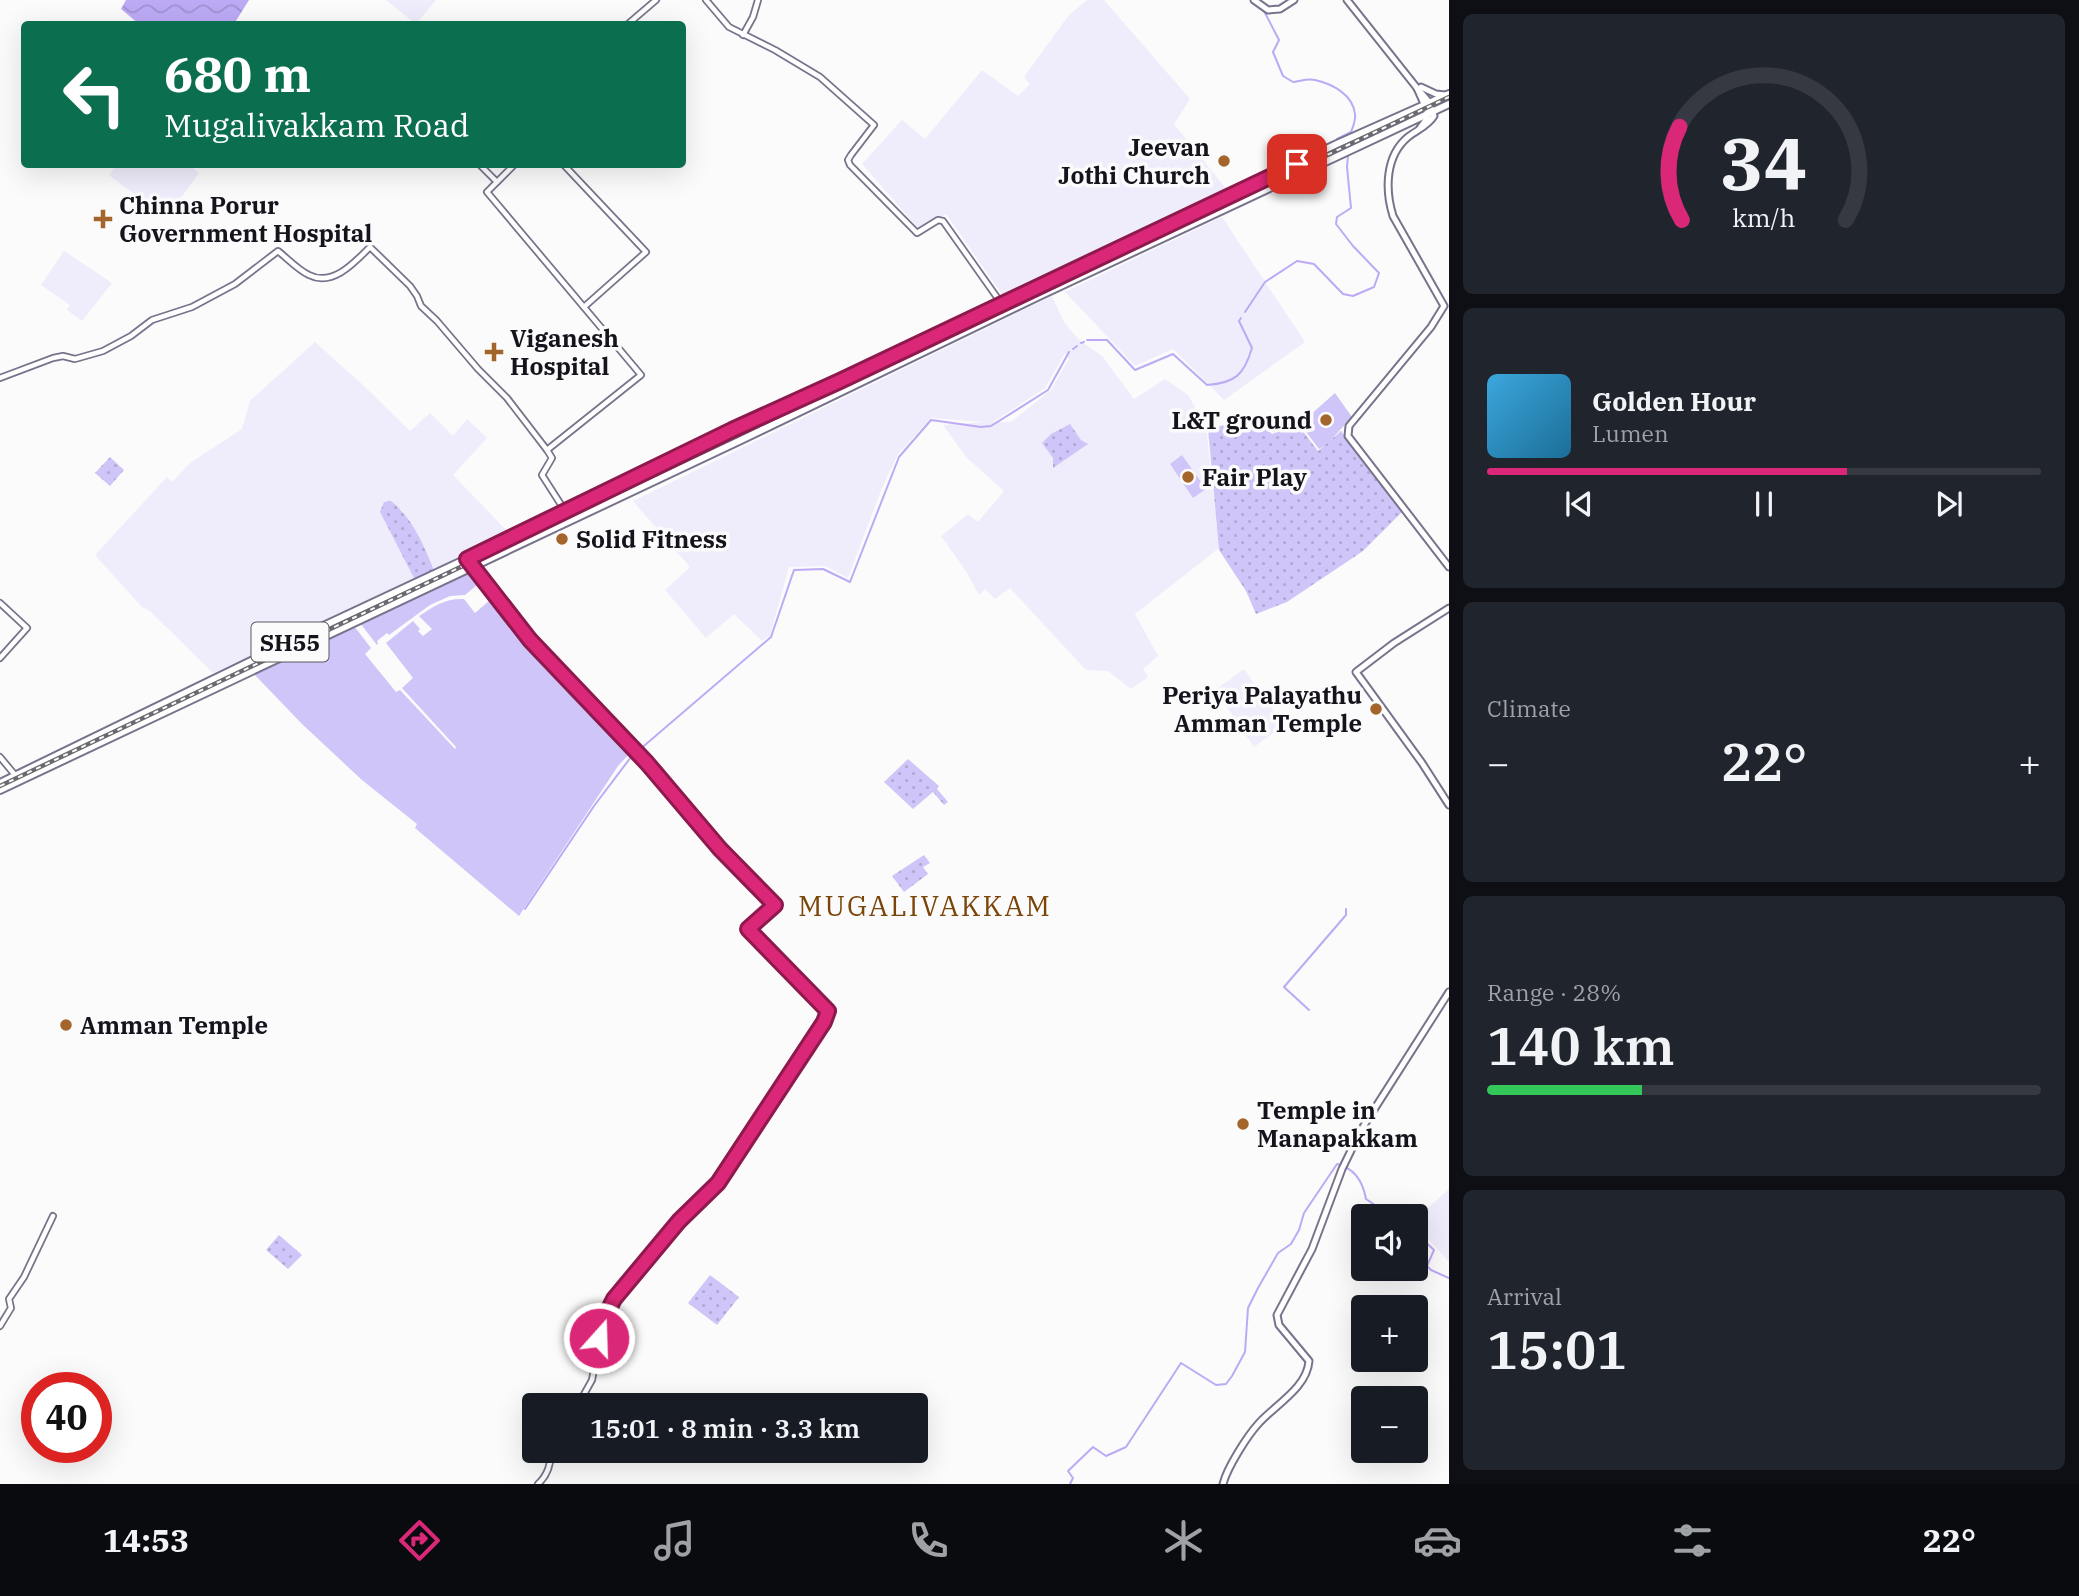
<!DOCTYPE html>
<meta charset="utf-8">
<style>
body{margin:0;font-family:"IBM Plex Serif",serif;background:#20242c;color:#f1f3f6;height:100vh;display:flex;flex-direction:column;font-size:26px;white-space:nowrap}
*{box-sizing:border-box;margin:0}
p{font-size:23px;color:#9ea1a6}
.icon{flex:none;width:38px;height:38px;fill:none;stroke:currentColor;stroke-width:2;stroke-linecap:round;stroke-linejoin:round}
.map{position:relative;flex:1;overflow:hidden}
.panel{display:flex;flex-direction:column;gap:14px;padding:14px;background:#0d0f14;width:630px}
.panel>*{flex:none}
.top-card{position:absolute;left:21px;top:21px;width:665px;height:147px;border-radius:7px;box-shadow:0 7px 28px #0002;background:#0b6e4f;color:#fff;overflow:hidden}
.controls{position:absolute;left:1351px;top:1204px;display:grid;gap:14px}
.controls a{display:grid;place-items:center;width:77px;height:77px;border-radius:7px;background:#171b24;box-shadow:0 7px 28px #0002;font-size:35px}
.speed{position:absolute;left:21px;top:1372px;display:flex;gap:14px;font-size:35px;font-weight:700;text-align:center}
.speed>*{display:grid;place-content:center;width:91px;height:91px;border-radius:50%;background:#171b24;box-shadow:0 7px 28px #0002;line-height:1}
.speed .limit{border:10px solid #d22;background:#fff;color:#111}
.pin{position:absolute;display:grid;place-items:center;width:60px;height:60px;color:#fff;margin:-30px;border-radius:14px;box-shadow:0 4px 10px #0006}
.me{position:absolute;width:77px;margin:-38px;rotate:20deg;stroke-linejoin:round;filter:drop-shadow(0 0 5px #0008)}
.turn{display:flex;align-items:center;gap:24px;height:147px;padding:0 28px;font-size:32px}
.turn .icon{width:91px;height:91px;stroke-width:2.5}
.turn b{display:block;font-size:49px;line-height:60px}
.big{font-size:52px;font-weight:600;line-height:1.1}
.panel .tile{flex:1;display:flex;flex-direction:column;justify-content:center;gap:10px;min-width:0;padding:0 24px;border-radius:10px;background:#20242c}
.panel .dial{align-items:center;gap:0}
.dial svg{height:182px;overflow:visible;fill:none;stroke:#363941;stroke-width:7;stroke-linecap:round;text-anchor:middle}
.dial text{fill:#f1f3f6;stroke:none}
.song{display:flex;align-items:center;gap:21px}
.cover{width:84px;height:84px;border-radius:10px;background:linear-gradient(135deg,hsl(200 70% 55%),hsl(200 70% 35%))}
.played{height:7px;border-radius:4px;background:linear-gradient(90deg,#db2777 65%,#363941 65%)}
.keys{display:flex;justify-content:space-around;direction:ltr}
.heat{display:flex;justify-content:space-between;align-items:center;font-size:38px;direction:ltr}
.charge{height:10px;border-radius:5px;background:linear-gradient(90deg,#34c759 28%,#363941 0)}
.trip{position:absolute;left:522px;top:1393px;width:406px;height:70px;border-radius:7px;background:#171b24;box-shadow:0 7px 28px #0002;font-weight:600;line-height:70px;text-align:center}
.tab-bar{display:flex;height:112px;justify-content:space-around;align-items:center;background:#090b0e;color:#9ea1a6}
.tab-bar .icon{width:49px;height:49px}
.tab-bar .on{color:#db2777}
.tab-bar b{font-size:32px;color:#f1f3f6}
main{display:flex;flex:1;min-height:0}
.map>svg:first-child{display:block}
.built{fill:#efedfb;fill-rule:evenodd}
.grass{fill:#d0c5f8}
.park{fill:url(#park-dots)}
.water{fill:url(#water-waves)}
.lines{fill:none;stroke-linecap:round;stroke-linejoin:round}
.stream{stroke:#bcaaf5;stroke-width:2}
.tertiary-casing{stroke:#78738b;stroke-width:8}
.secondary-casing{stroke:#78738b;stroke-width:9}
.primary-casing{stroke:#78738b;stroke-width:10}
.tertiary{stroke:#fff;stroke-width:4.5}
.secondary{stroke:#fff;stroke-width:5}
.primary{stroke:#fff;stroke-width:6}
.rail-casing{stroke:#6c6a70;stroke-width:4.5}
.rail{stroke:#fbfbfb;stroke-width:2;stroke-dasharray:5;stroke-linecap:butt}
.route-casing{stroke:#8e194d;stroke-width:18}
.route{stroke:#db2777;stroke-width:12}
.poi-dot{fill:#a4652c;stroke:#fbfbfb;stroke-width:2.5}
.labels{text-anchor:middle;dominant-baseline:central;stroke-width:7;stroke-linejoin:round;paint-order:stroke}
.shield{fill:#fbfbfb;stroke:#5a595f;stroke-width:2}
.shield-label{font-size:23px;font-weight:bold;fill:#15131c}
.poi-label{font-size:24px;font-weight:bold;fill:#15131c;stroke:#fbfbfb;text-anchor:start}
.quarter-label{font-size:28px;letter-spacing:2px;fill:#7b4409;stroke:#fbfbfb}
</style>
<main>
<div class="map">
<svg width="1449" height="1484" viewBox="0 0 1449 1484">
<defs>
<pattern id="park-dots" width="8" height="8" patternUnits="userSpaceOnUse" patternTransform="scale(1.75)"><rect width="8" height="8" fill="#d0c5f8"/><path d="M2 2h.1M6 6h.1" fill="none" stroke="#b2a8d4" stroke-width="1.8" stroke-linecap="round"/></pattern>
<pattern id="water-waves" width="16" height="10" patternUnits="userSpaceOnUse" patternTransform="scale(1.75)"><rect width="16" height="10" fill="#bcaaf5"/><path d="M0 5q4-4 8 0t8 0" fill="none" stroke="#a191d1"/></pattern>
</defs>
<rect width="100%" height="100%" fill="#fbfbfb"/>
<!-- built -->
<g class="built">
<polygon points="386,0 436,0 416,24"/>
<polygon points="1087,0 1104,0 1190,99 1174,124 1228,191 1147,229 1006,300 946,214 919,229 862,164 902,120 925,139 982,70 1018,96 1030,84 1024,77 1069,15"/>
<polygon points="117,165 188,165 199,173 166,218 109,175"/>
<polygon points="1222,217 1305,342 1224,400 1173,349 1135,366 1065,292"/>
<polygon points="64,251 112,283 82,321 67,310 70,305 41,285"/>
<path d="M1052 296 1064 322 1079 340 1102 356 1134 399 1165 379 1188 395 1206 426 1219 548 1135 614 1158 656 1143 669 1148 677 1131 689 1108 671 1086 670 1010 588 995 599 985 589 979 595 966 571 941 536 968 514 978 522 1004 491 966 457 943 425 983 422 931 418 898 454 882 488 848 578 825 566 789 567 770 635 762 641 734 614 706 638 665 590 690 567 633 501ZM1065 353 1069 359 1051 390 1011 422H993L1045 388Z"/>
<polygon points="315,342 364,386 410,431 430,413 453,436 467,419 487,438 453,475 512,536 435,573 421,542 401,509 380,512 416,582 213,673 150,611 142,607 95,555 167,477 172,482 190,463 242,429 250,401"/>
<polygon points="1244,669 1284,725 1254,747 1215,690"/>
<polygon points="1449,1189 1449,1262 1416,1225 1416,1219"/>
</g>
<!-- grass -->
<g class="grass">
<polygon points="1335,393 1352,417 1327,444 1319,449 1300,424"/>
<polygon points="1182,455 1206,489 1193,498 1170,464"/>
<path d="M472 570 534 651 596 719 630 753 618 766 519 916 415 828 417 824 362 780 302 724 254 674 354 626 371 648 365 654 396 692 400 690 455 749 456 747 402 688 413 678 386 643 413 621 420 629 418 631 423 636 432 629 419 616C434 606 446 598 464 599L475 613 490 600 477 585 465 595 450 596 430 605 389 635 387 633 377 641 378 643 377 645 360 623Z"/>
</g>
<!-- park -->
<g class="park">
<polygon points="1257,417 1272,434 1296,422 1318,451 1341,431 1402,512 1363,551 1287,602 1256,614 1246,591 1219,550 1208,429"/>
<polygon points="1070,424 1081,440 1088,444 1053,468 1053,458 1042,443 1051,434"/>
<polygon points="110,457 124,470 110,486 95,473"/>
<path d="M391 501C413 518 425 548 435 573L416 582 380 512 384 502Z"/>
<polygon points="908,759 939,786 937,789 948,802 944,805 933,792 913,809 884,782"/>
<polygon points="924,855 930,863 923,867 928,874 904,892 892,876"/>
<polygon points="279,1235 302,1255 288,1269 266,1250"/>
<polygon points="710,1275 739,1297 717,1325 688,1303"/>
</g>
<!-- water -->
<polygon class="water" points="126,0 249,0 234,24 139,24 121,9"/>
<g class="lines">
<!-- stream -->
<g class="stream">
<path d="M1263 9 1279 40 1273 52 1283 76 1293 82C1300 81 1309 78 1315 80 1333 84 1353 95 1355 114 1356 122 1352 128 1350 135"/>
<polyline points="1337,139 1351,132"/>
<polyline points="1245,312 1265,282 1297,261 1314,264 1343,294 1353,296 1374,287 1379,273 1353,246 1336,224 1337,217 1351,208 1347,167 1348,155"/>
<path d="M1087 340H1107L1135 370 1173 354 1207 385C1235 383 1244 375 1252 348L1239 321 1241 318"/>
<polyline points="1081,343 1084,342"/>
<polyline points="1073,349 1077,346"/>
<polyline points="525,909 594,806 631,757 771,637 794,570 823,569 850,582 899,457 931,420 981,427 991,426 1048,390 1069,352"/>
<polyline points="1309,1010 1284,987 1346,915 1346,909"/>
<polyline points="1416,1233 1434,1250 1427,1266 1431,1270 1449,1278"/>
<path d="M1070 1484 1073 1478 1068 1471 1093 1447 1106 1456 1126 1447 1181 1363 1216 1385 1226 1384 1232 1376 1245 1352 1248 1308 1258 1288 1278 1253 1291 1244 1299 1230 1304 1213 1337 1164C1354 1168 1363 1182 1366 1199L1391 1216"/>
</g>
<defs>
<g id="tertiary">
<polyline points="706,0 729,27 775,50 820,77 874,125 851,155 848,160 850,165 917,233 938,220 943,221 1001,303"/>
<polyline points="628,24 656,0"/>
<polyline points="743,35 753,17 758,0"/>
<polyline points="479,164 497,182"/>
<polyline points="515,164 487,192 641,375 547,450"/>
<polyline points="563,164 646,252 584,307"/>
<path d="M0 378 53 358 63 356 75 359 103 351 131 336 152 320 192 307 235 284 278 251C287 258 298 270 309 275 333 287 355 262 370 247L410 286 417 296 421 306 437 321 478 369 507 398 547 450 552 458 542 475 565 511"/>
<polyline points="467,559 530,640 647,763 720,849 775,905 749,929 828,1011 824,1022 718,1183 679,1221 614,1299 603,1321 592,1380 578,1405"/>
<polyline points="0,603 27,628 0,658"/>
<polyline points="0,757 15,775"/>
<polyline points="0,1326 11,1308 9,1299 24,1277 53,1216"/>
<path d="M538 1484C547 1476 552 1463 550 1451"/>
</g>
<g id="secondary">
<polyline points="1254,0 1268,10 1280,9 1294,0"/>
<polyline points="1347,0 1417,88 1428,113 1428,117 1420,128"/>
<polyline points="1421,87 1436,94 1445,95"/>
<path d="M1417 88 1429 102 1434 116C1428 126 1417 130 1408 137 1385 156 1385 190 1393 216L1444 306 1431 327 1349 426 1348 436 1449 567"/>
<polyline points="1449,608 1394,643 1356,672 1422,763 1449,805"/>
<path d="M1223 1484C1227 1468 1247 1436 1259 1423 1275 1405 1307 1388 1309 1361L1279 1325 1277 1315 1312 1249 1342 1169 1361 1130 1449 992"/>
</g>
<g id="primary">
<polyline points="0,783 317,629 507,540 732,430 840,381 1339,143 1449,94"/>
<polyline points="0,790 741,440 1037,297 1449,104"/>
</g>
</defs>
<!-- tertiary casing -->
<use href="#tertiary" class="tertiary-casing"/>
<!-- secondary casing -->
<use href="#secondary" class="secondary-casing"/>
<!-- primary casing -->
<use href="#primary" class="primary-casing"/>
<!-- tertiary -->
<use href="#tertiary" class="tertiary"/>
<!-- secondary -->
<use href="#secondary" class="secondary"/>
<!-- primary -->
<use href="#primary" class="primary"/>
<defs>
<polyline id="rail" points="0,786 1449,97"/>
</defs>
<!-- rail casing -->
<use href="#rail" class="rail-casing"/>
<!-- rail -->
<use href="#rail" class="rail"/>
</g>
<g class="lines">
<defs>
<polyline id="route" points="599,1338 603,1321 614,1299 679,1221 718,1183 824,1022 828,1011 748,929 775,905 720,849 647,763 530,640 467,559 732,430 840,381 1297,164"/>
</defs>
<!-- route casing -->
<use href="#route" class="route-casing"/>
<!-- route -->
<use href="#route" class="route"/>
</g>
<!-- markers -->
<g class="poi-dot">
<circle cx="1224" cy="161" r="7"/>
<path d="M99.5 208.5h7v7h7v7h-7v7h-7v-7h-7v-7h7z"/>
<path d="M490.5 341.5h7v7h7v7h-7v7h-7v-7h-7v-7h7z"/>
<circle cx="1326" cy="420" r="7"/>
<circle cx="1188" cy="477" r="7"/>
<circle cx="562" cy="539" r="7"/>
<circle cx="1376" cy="709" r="7"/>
<circle cx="66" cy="1025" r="7"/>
<circle cx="1243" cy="1124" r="7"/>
</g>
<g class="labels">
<!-- shield labels -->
<rect class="shield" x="251.5" y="622.5" width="77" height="39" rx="5"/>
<g class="shield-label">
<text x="290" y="642">SH55</text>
</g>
<!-- poi labels -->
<g class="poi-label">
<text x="1210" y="147" text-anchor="end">Jeevan<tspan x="1210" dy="28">Jothi Church</tspan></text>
<text x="119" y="205">Chinna Porur<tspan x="119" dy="28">Government Hospital</tspan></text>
<text x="510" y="338">Viganesh<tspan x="510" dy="28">Hospital</tspan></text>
<text x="1312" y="420" text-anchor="end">L&amp;T ground</text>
<text x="1202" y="477">Fair Play</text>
<text x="576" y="539">Solid Fitness</text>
<text x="1362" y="695" text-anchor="end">Periya Palayathu<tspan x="1362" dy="28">Amman Temple</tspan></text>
<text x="80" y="1025">Amman Temple</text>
<text x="1257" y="1110">Temple in<tspan x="1257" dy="28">Manapakkam</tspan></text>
</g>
<!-- quarter labels -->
<g class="quarter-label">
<text x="925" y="905">MUGALIVAKKAM</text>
</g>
</g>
</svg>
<div class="controls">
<a><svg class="icon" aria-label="sound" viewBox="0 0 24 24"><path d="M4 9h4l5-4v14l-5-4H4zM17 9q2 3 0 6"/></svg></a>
<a>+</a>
<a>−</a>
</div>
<div class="speed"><div class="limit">40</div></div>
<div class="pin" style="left:1297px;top:164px;background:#d93025"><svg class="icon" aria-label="arrive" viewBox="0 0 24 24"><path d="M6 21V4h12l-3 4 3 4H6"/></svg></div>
<svg class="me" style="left:599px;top:1338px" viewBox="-20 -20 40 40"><circle r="17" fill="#db2777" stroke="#fff" stroke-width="3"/><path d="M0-11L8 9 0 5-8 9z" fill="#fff"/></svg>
<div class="trip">15:01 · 8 min · 3.3 km</div>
<div class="top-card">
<div class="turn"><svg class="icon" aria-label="left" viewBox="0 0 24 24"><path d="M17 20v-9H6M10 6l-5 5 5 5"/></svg><div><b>680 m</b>Mugalivakkam Road</div></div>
</div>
</div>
<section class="panel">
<div class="tile dial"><svg viewBox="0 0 100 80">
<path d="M14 69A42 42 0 1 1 86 69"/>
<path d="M14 69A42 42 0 0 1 13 28" stroke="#db2777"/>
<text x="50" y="56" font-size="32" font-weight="700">34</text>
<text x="50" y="72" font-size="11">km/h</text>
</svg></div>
<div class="tile">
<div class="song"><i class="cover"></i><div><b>Golden Hour</b><p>Lumen</p></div></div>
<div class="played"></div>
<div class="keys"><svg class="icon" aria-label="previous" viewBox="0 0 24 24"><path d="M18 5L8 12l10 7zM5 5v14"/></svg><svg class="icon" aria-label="pause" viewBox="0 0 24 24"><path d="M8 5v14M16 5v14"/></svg><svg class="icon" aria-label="next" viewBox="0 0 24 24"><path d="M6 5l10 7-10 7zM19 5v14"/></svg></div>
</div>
<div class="tile"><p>Climate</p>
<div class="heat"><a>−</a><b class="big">22°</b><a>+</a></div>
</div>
<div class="tile"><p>Range · 28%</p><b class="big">140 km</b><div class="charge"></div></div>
<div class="tile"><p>Arrival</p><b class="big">15:01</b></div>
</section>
</main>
<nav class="tab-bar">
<b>14:53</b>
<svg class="icon on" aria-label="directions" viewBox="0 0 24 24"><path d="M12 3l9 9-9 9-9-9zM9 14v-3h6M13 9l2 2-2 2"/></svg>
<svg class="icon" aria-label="music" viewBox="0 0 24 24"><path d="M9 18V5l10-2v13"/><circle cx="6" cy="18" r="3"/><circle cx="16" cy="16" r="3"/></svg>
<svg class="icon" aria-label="phone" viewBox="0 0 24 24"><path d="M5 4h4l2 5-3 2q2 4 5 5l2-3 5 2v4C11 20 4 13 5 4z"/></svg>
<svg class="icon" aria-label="climate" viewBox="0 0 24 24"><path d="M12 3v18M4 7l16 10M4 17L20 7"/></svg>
<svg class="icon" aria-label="car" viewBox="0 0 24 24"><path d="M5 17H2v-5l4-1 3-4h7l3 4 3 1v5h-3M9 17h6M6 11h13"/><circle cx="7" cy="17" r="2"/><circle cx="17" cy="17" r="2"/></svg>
<svg class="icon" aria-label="filters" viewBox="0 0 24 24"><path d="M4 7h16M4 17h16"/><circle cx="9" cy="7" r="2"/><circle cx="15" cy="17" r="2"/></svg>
<b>22°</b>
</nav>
